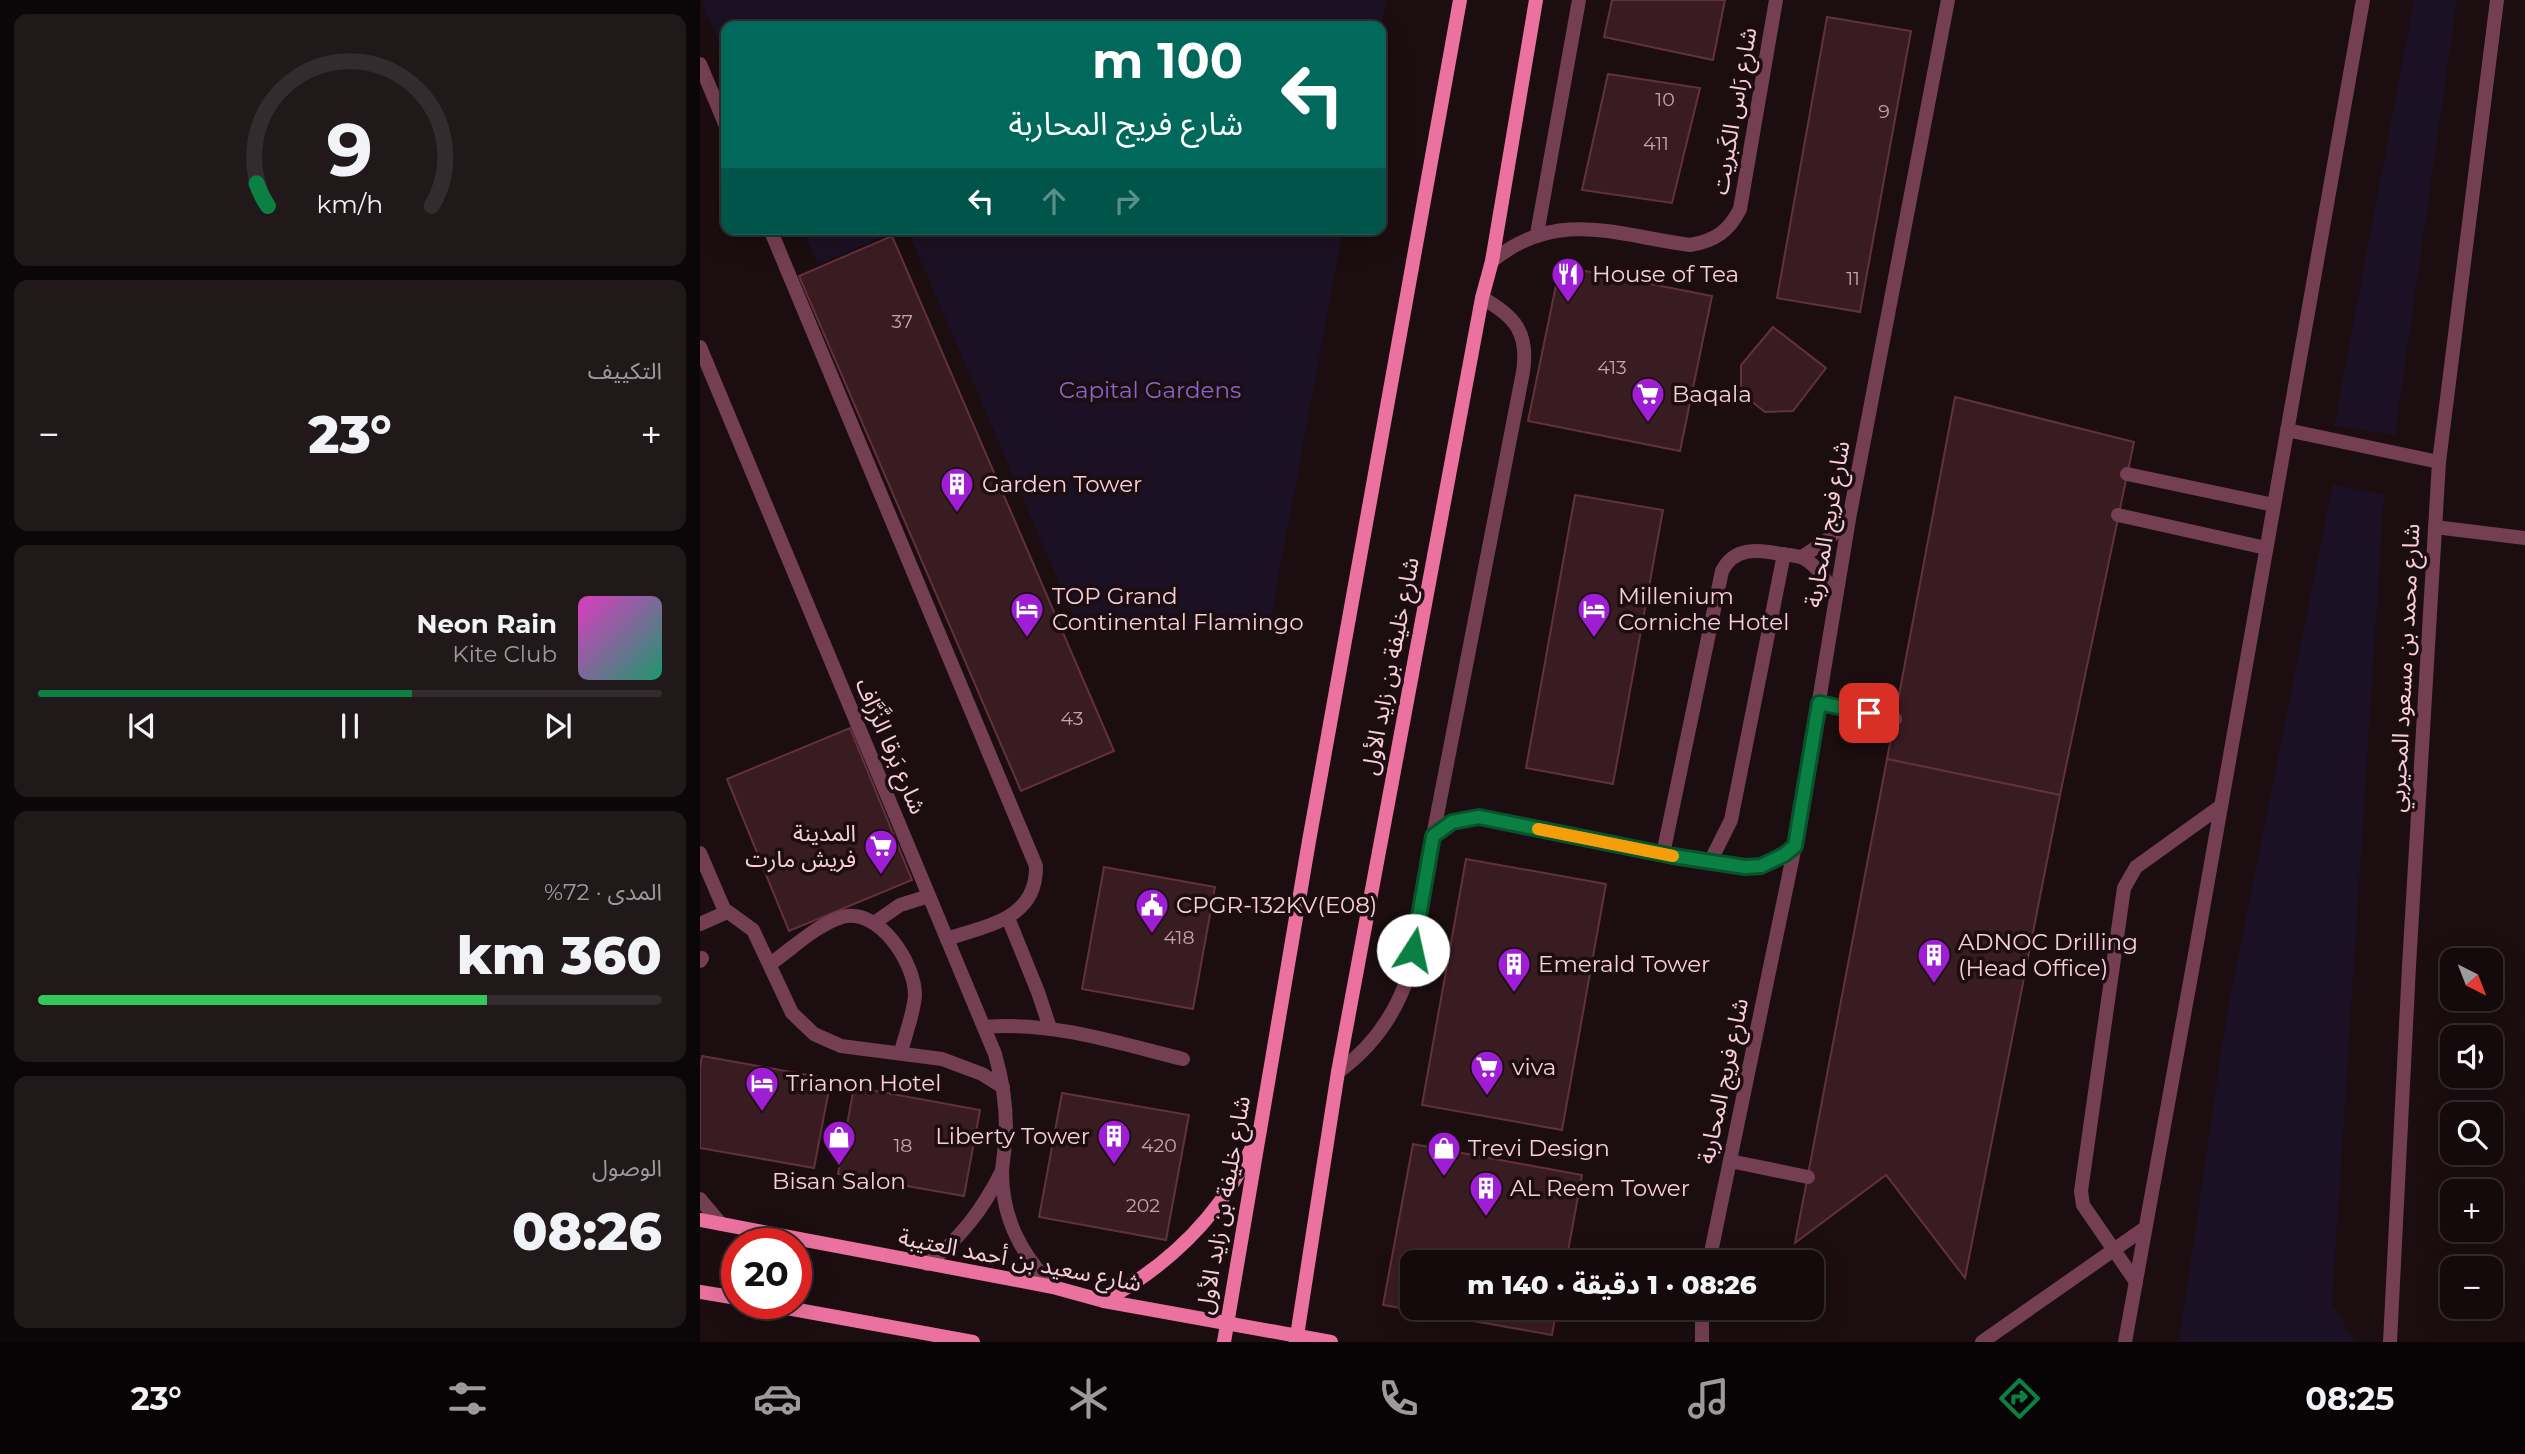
<!DOCTYPE html>
<html lang="ar">
<meta charset="utf-8">
<style>
body{margin:0;font-family:Montserrat,"Noto Sans Arabic",sans-serif;background:#21181a;color:#f1f3f6;direction:rtl;height:100vh;display:flex;flex-direction:column;font-size:26px;white-space:nowrap}
*{box-sizing:border-box;margin:0}
p{font-size:23px;color:#9d9a9d}
.icon{flex:none;width:38px;height:38px;fill:none;stroke:currentColor;stroke-width:2;stroke-linecap:round;stroke-linejoin:round}
.map{position:relative;flex:1;overflow:hidden;direction:ltr}
.side{display:flex;flex-direction:column;gap:14px;padding:14px;background:#0b0607;width:700px}
.side>*{flex:none}
.banner{position:absolute;left:21px;top:21px;width:665px;height:214px;border-radius:14px;box-shadow:0 7px 28px #0002,0 0 0 2px #332b2d;direction:rtl;background:#00695c;color:#fff;overflow:hidden}
.needle{width:46px;rotate:138deg}
.tools{position:absolute;left:1740px;top:948px;display:grid;gap:14px}
.tools a{display:grid;place-items:center;width:63px;height:63px;border-radius:14px;background:#140a0c;box-shadow:0 7px 28px #0002,0 0 0 2px #332b2d;font-size:35px}
.speed{position:absolute;left:21px;top:1228px;display:flex;gap:14px;font-size:35px;font-weight:700;text-align:center}
.speed>*{display:grid;place-content:center;width:91px;height:91px;border-radius:50%;background:#140a0c;box-shadow:0 7px 28px #0002,0 0 0 2px #332b2d;line-height:1}
.speed .limit{border:10px solid #d22;background:#fff;color:#111}
.pin{position:absolute;display:grid;place-items:center;width:60px;height:60px;color:#fff;margin:-30px;border-radius:14px;box-shadow:0 4px 10px #0006}
.me{position:absolute;width:77px;margin:-38px;rotate:10deg;stroke-linejoin:round;filter:drop-shadow(0 0 5px #0008)}
.turn{display:flex;align-items:center;gap:24px;height:147px;padding:0 28px;font-size:32px}
.turn .icon{width:91px;height:91px;stroke-width:2.5}
.turn b{display:block;font-size:49px;line-height:60px}
.lanes{display:flex;align-items:center;height:66px;padding:0 28px;background:#0003;justify-content:center;gap:35px;direction:ltr}
.lanes .off{opacity:.35}
.big{font-size:52px;font-weight:800;line-height:1.1}
.side .card{flex:1;display:flex;flex-direction:column;justify-content:center;gap:10px;min-width:0;padding:0 24px;border-radius:14px;background:#21181a}
.side .dial{align-items:center;gap:0}
.dial svg{height:182px;overflow:visible;fill:none;stroke:#332b2d;stroke-width:7;stroke-linecap:round;text-anchor:middle}
.dial text{fill:#f1f3f6;stroke:none}
.song{display:flex;align-items:center;gap:21px}
.cover{width:84px;height:84px;border-radius:10px;background:linear-gradient(135deg,hsl(310 70% 55%),hsl(160 70% 35%))}
.played{height:7px;border-radius:4px;background:linear-gradient(90deg,#0b8043 60%,#332b2d 60%)}
.keys{display:flex;justify-content:space-around;direction:ltr}
.heat{display:flex;justify-content:space-between;align-items:center;font-size:38px;direction:ltr}
.charge{height:10px;border-radius:5px;background:linear-gradient(90deg,#34c759 72%,#332b2d 0)}
.trip{position:absolute;left:700px;top:1250px;width:424px;height:70px;border-radius:14px;background:#140a0c;box-shadow:0 7px 28px #0002,0 0 0 2px #332b2d;font-weight:800;line-height:70px;text-align:center;direction:rtl}
.tabs{display:flex;height:112px;justify-content:space-around;align-items:center;background:#080405;color:#9d9a9d}
.tabs .icon{width:49px;height:49px}
.tabs .current{color:#0b8043}
.tabs b{font-size:32px;color:#f1f3f6}
main{display:flex;flex:1;min-height:0}
.map>svg:first-child{display:block}
.green{fill:#1c1124}
.building{fill:#391c22;stroke:#62313b;stroke-width:2}
.lines{fill:none;stroke-linecap:round;stroke-linejoin:round}
.lane{stroke:#743f52;stroke-width:14}
.street{stroke:#743f52;stroke-width:14}
.secondary{stroke:#eb729f;stroke-width:14}
.route-casing{stroke:#07532c;stroke-width:18}
.route{stroke:#0b8043;stroke-width:12}
.slow{stroke:#f59e0b;stroke-width:12}
.labels{text-anchor:middle;dominant-baseline:central;stroke-width:7;stroke-linejoin:round;paint-order:stroke}
.number-label{font-size:19px;fill:#c8a2ac}
.street-label{font-size:23px;fill:#f8ceda;stroke:#1b0d10}
.poi-label{font-size:23px;fill:#f8ceda;stroke:#1b0d10;text-anchor:start}
.park-label{font-size:23px;fill:#8a65cd;stroke:#1b0d10}
</style>
<main>
<div class="map">
<svg width="1825" height="1342" viewBox="0 0 1825 1342">
<rect width="100%" height="100%" fill="#1b0d10"/>
<!-- green -->
<g class="green">
<polygon points="1,0 686,0 681,27 26,26 26,58"/>
<polygon points="1714,0 1757,0 1695,435 1634,426"/>
<polygon points="102,229 200,229 118,265"/>
<polygon points="207,229 643,229 569,628 376,622"/>
<polygon points="1633,484 1684,495 1632,1305 1656,1342 1479,1342 1526,1019"/>
</g>
<!-- building -->
<g class="building">
<polygon points="912,0 1025,0 1013,60 904,37"/>
<polygon points="1127,17 1211,31 1160,312 1077,298"/>
<polygon points="908,74 1000,88 972,203 882,190"/>
<polygon points="192,236 414,751 321,791 99,276"/>
<polygon points="860,266 1012,296 980,451 828,421"/>
<polygon points="1073,327 1126,368 1093,411 1065,412 1041,393 1041,365"/>
<polygon points="1255,397 1434,442 1360,795 1187,759"/>
<polygon points="875,495 963,510 913,784 826,768"/>
<polygon points="150,728 212,880 89,931 27,779"/>
<polygon points="1187,759 1360,795 1265,1278 1186,1175 1095,1243"/>
<polygon points="766,859 906,884 862,1130 722,1105"/>
<polygon points="404,867 515,887 493,1009 382,989"/>
<polygon points="2,1056 131,1079 114,1168 0,1148 0,1068"/>
<polygon points="154,1087 280,1110 264,1196 138,1174"/>
<polygon points="362,1093 489,1115 466,1240 339,1217"/>
<polygon points="713,1144 882,1175 866,1262 712,1262 712,1307 857,1307 852,1335 683,1305"/>
</g>
<g class="lines">
<!-- lane -->
<g class="lane">
<polyline points="0,64 26,126"/>
<path d="M70 229 336 866C337 919 288 925 247 939"/>
<polyline points="837,234 879,0"/>
<path d="M792 261C858 208 915 235 990 245 1015 241 1029 231 1040 209L1076 0"/>
<polyline points="1587,430 1739,462"/>
<polyline points="1427,474 1574,505"/>
<polyline points="1418,515 1566,548"/>
<polyline points="1735,527 1825,538"/>
<polyline points="1102,557 1127,540 1149,519"/>
<polyline points="1119,703 1195,719"/>
<polyline points="733,836 752,822 779,817 973,856 1045,867 1061,866 1095,846"/>
<polyline points="0,853 24,909 53,930 92,1013 114,1034 141,1046 242,1059 282,1074 303,1087"/>
<path d="M963 854 1022 571C1034 547 1058 549 1081 554 1088 555 1097 555 1103 558 1117 565 1128 583 1136 596"/>
<polyline points="1010,862 1031,820 1084,554"/>
<polyline points="308,918 338,992 350,1028"/>
<polyline points="174,923 200,905 229,896"/>
<polyline points="0,924 27,912"/>
<polyline points="0,961 2,958"/>
<path d="M70 964C92 949 116 925 142 917 179 907 215 963 215 995 214 1013 205 1035 201 1052"/>
<path d="M284 1027C352 1021 418 1043 483 1059"/>
<path d="M638 1072C674 1046 697 1013 710 970L733 836 823 372C829 333 815 316 782 298"/>
<polyline points="1030,1161 1108,1177"/>
<polyline points="0,1199 21,1224"/>
<polyline points="1009,1262 1095,846 1149,519 1248,0"/>
<polyline points="1436,1282 1383,1205 1381,1191 1424,888 1436,867 1521,806"/>
<polyline points="1002,1307 1002,1342"/>
<polyline points="1282,1342 1445,1228"/>
<polyline points="1425,1342 1497,943 1663,0"/>
</g>
<!-- street -->
<g class="street">
<path d="M0 347 295 1054C302 1078 306 1103 306 1129 306 1143 303 1157 302 1172 302 1218 321 1254 353 1287"/>
<path d="M227 1264C261 1238 283 1209 302 1171"/>
<polyline points="1690,1342 1709,966 1739,462 1797,0"/>
</g>
<!-- secondary -->
<g class="secondary">
<polyline points="0,1220 353,1287 404,1301 631,1342"/>
<polyline points="0,1292 37,1298"/>
<path d="M404 1301C469 1265 521 1216 552 1147"/>
<polyline points="65,1304 273,1342"/>
<polyline points="524,1342 609,841 760,0"/>
<polyline points="596,1342 638,1072 782,298 792,261 836,0"/>
</g>
</g>
<g class="lines">
<defs>
<polyline id="route" points="713,950 733,836 752,822 779,817 973,856 1045,867 1061,866 1084,855 1095,846 1119,703 1169,713"/>
</defs>
<!-- route casing -->
<use href="#route" class="route-casing"/>
<!-- route -->
<use href="#route" class="route"/>
<!-- slow -->
<polyline class="slow" points="838,829 973,856"/>
</g>
<!-- icons -->
<defs>
<symbol id="restaurant-pin" viewBox="-11 -11 22 30"><path d="M0 17L-7.5 6A9.5 9.5 0 1 1 7.5 6Z" fill="#9e1dd5" stroke="#1b0d10"/><path d="M-5-6h1v4h1v-4h1v4h1v-4h1v5L-1.5 .5V6h-2V.5L-5-1ZM5-6V6H3V1.5H1.5Q1.5-4 5-6Z" fill="#fff"/></symbol>
<symbol id="supermarket-pin" viewBox="-11 -11 22 30"><path d="M0 17L-7.5 6A9.5 9.5 0 1 1 7.5 6Z" fill="#9e1dd5" stroke="#1b0d10"/><path d="M-6-5.5h2.5l.6 2H6L4.5 2H-2.5L-4.4-4H-6ZM-1.5 3.2a1.3 1.3 0 1 0 .1 0ZM3 3.2a1.3 1.3 0 1 0 .1 0Z" fill="#fff"/></symbol>
<symbol id="building-pin" viewBox="-11 -11 22 30"><path d="M0 17L-7.5 6A9.5 9.5 0 1 1 7.5 6Z" fill="#9e1dd5" stroke="#1b0d10"/><path d="M-4-6H4V6H1V3H-1V6H-4ZM-2.5-4.3h1.7v1.8h-1.7ZM.8-4.3h1.7v1.8H.8ZM-2.5-1h1.7V.8h-1.7ZM.8-1h1.7V.8H.8Z" fill="#fff"/></symbol>
<symbol id="hotel-pin" viewBox="-11 -11 22 30"><path d="M0 17L-7.5 6A9.5 9.5 0 1 1 7.5 6Z" fill="#9e1dd5" stroke="#1b0d10"/><path d="M-6-4.5h1.5V1H6V5H4.5V3h-9V5H-6ZM-4 0a1.8 1.8 0 1 1 3.6 0ZM.5 0V-2.5h3Q6-2.5 6 0Z" fill="#fff"/></symbol>
<symbol id="civic-pin" viewBox="-11 -11 22 30"><path d="M0 17L-7.5 6A9.5 9.5 0 1 1 7.5 6Z" fill="#9e1dd5" stroke="#1b0d10"/><path d="M-.6-6.5H3V-4.5H.6V-3L4-1V1h2V6H-6V1h2V-1L-.6-3ZM-1.2 2.5V6h2.4V2.5Z" fill="#fff"/></symbol>
<symbol id="shop-pin" viewBox="-11 -11 22 30"><path d="M0 17L-7.5 6A9.5 9.5 0 1 1 7.5 6Z" fill="#9e1dd5" stroke="#1b0d10"/><path d="M-5-2.5h2.3a2.7 3.5 0 0 1 5.4 0H5L5.5 6h-11ZM-1.5-2.5h3a1.5 2.3 0 0 0-3 0Z" fill="#fff"/></symbol>
</defs>
<g fill-rule="evenodd">
<use href="#restaurant-pin" x="849" y="255" width="38" height="52"/>
<use href="#supermarket-pin" x="929" y="375" width="38" height="52"/>
<use href="#building-pin" x="238" y="465" width="38" height="52"/>
<use href="#hotel-pin" x="308" y="590" width="38" height="52"/>
<use href="#hotel-pin" x="875" y="590" width="38" height="52"/>
<use href="#supermarket-pin" x="162" y="827" width="38" height="52"/>
<use href="#civic-pin" x="433" y="886" width="38" height="52"/>
<use href="#building-pin" x="1215" y="936" width="38" height="52"/>
<use href="#building-pin" x="795" y="945" width="38" height="52"/>
<use href="#supermarket-pin" x="768" y="1048" width="38" height="52"/>
<use href="#hotel-pin" x="43" y="1064" width="38" height="52"/>
<use href="#building-pin" x="395" y="1117" width="38" height="52"/>
<use href="#shop-pin" x="120" y="1118" width="38" height="52"/>
<use href="#shop-pin" x="725" y="1129" width="38" height="52"/>
<use href="#building-pin" x="767" y="1169" width="38" height="52"/>
</g>
<g class="labels">
<!-- number labels -->
<g class="number-label">
<text x="965" y="99">10</text>
<text x="1184" y="111">9</text>
<text x="956" y="143">411</text>
<text x="1153" y="278">11</text>
<text x="202" y="321">37</text>
<text x="912" y="367">413</text>
<text x="372" y="718">43</text>
<text x="479" y="937">418</text>
<text x="203" y="1145">18</text>
<text x="459" y="1145">420</text>
<text x="443" y="1205">202</text>
</g>
<!-- street labels -->
<g class="street-label">
<text transform="translate(1034 111) rotate(-80)">شارع رَاس الكَبريت</text>
<text transform="translate(1127 524) rotate(-80)">شارع فريج المحاربة</text>
<text transform="translate(690 666) rotate(-79)">شارع خليفة بن زايد الأول</text>
<text transform="translate(1704 668) rotate(-87)">شارع محمد بن مسعود المحيربي</text>
<text transform="translate(191 746) rotate(67)">شارع بَرقا الزَّرَّاف</text>
<text transform="translate(1023 1081) rotate(-78)">شارع فريج المحاربة</text>
<text transform="translate(523 1205) rotate(-80)">شارع خليفة بن زايد الأول</text>
<text transform="translate(320 1260) rotate(11)">شارع سعيد بن أحمد العتيبة</text>
</g>
<!-- poi labels -->
<g class="poi-label">
<text x="892" y="274">House of Tea</text>
<text x="972" y="394">Baqala</text>
<text x="282" y="484">Garden Tower</text>
<text x="352" y="596">TOP Grand<tspan x="352" dy="26">Continental Flamingo</tspan></text>
<text x="918" y="596">Millenium<tspan x="918" dy="26">Corniche Hotel</tspan></text>
<text x="156" y="833" text-anchor="end">المدينة<tspan x="156" dy="26">فريش مارت</tspan></text>
<text x="476" y="905">CPGR-132KV(E08)</text>
<text x="1258" y="942">ADNOC Drilling<tspan x="1258" dy="26">(Head Office)</tspan></text>
<text x="838" y="964">Emerald Tower</text>
<text x="812" y="1067">viva</text>
<text x="86" y="1083">Trianon Hotel</text>
<text x="390" y="1136" text-anchor="end">Liberty Tower</text>
<text x="768" y="1148">Trevi Design</text>
<text x="139" y="1181" text-anchor="middle">Bisan Salon</text>
<text x="810" y="1188">AL Reem Tower</text>
</g>
<!-- park labels -->
<g class="park-label">
<text x="450" y="390">Capital Gardens</text>
</g>
</g>
</svg>
<div class="tools">
<a><svg class="needle" viewBox="-14 -14 28 28"><path d="M0-13l5 13h-10z" fill="#e53935"/><path d="M0 13l5-13h-10z" fill="#9d9a9d"/></svg></a>
<a><svg class="icon" aria-label="sound" viewBox="0 0 24 24"><path d="M4 9h4l5-4v14l-5-4H4zM17 9q2 3 0 6"/></svg></a>
<a><svg class="icon" aria-label="search" viewBox="0 0 24 24"><circle cx="10" cy="10" r="6"/><path d="M15 15l6 6"/></svg></a>
<a>+</a>
<a>−</a>
</div>
<div class="speed"><div class="limit">20</div></div>
<div class="pin" style="left:1169px;top:713px;background:#d93025"><svg class="icon" aria-label="arrive" viewBox="0 0 24 24"><path d="M6 21V4h12l-3 4 3 4H6"/></svg></div>
<svg class="me" style="left:713px;top:950px" viewBox="-20 -20 40 40"><circle r="19" fill="#fff"/><path d="M0-13L10 11 0 6-10 11z" fill="#0b8043"/></svg>
<div class="trip">08:26 · 1 دقيقة · 140 m</div>
<div class="banner">
<div class="turn"><svg class="icon" aria-label="left" viewBox="0 0 24 24"><path d="M17 20v-9H6M10 6l-5 5 5 5"/></svg><div><b>100 m</b>شارع فريج المحاربة</div></div>
<div class="lanes"><svg class="icon" aria-label="left" viewBox="0 0 24 24"><path d="M17 20v-9H6M10 6l-5 5 5 5"/></svg><svg class="icon off" aria-label="ahead" viewBox="0 0 24 24"><path d="M12 20V5M6 11l6-6 6 6"/></svg><svg class="icon off" aria-label="right" viewBox="0 0 24 24"><path d="M7 20v-9h11M14 6l5 5-5 5"/></svg></div>
</div>
</div>
<section class="side">
<div class="card dial"><svg viewBox="0 0 100 80">
<path d="M14 69A42 42 0 1 1 86 69"/>
<path d="M14 69A42 42 0 0 1 9 59" stroke="#0b8043"/>
<text x="50" y="56" font-size="32" font-weight="700">9</text>
<text x="50" y="72" font-size="11">km/h</text>
</svg></div>
<div class="card"><p>التكييف</p>
<div class="heat"><a>−</a><b class="big">23°</b><a>+</a></div>
</div>
<div class="card">
<div class="song"><i class="cover"></i><div><b>Neon Rain</b><p>Kite Club</p></div></div>
<div class="played"></div>
<div class="keys"><svg class="icon" aria-label="previous" viewBox="0 0 24 24"><path d="M18 5L8 12l10 7zM5 5v14"/></svg><svg class="icon" aria-label="pause" viewBox="0 0 24 24"><path d="M8 5v14M16 5v14"/></svg><svg class="icon" aria-label="next" viewBox="0 0 24 24"><path d="M6 5l10 7-10 7zM19 5v14"/></svg></div>
</div>
<div class="card"><p>المدى · 72%</p><b class="big">360 km</b><div class="charge"></div></div>
<div class="card"><p>الوصول</p><b class="big">08:26</b></div>
</section>
</main>
<nav class="tabs">
<b>08:25</b>
<svg class="icon current" aria-label="directions" viewBox="0 0 24 24"><path d="M12 3l9 9-9 9-9-9zM9 14v-3h6M13 9l2 2-2 2"/></svg>
<svg class="icon" aria-label="music" viewBox="0 0 24 24"><path d="M9 18V5l10-2v13"/><circle cx="6" cy="18" r="3"/><circle cx="16" cy="16" r="3"/></svg>
<svg class="icon" aria-label="phone" viewBox="0 0 24 24"><path d="M5 4h4l2 5-3 2q2 4 5 5l2-3 5 2v4C11 20 4 13 5 4z"/></svg>
<svg class="icon" aria-label="climate" viewBox="0 0 24 24"><path d="M12 3v18M4 7l16 10M4 17L20 7"/></svg>
<svg class="icon" aria-label="car" viewBox="0 0 24 24"><path d="M5 17H2v-5l4-1 3-4h7l3 4 3 1v5h-3M9 17h6M6 11h13"/><circle cx="7" cy="17" r="2"/><circle cx="17" cy="17" r="2"/></svg>
<svg class="icon" aria-label="filters" viewBox="0 0 24 24"><path d="M4 7h16M4 17h16"/><circle cx="9" cy="7" r="2"/><circle cx="15" cy="17" r="2"/></svg>
<b>23°</b>
</nav>
